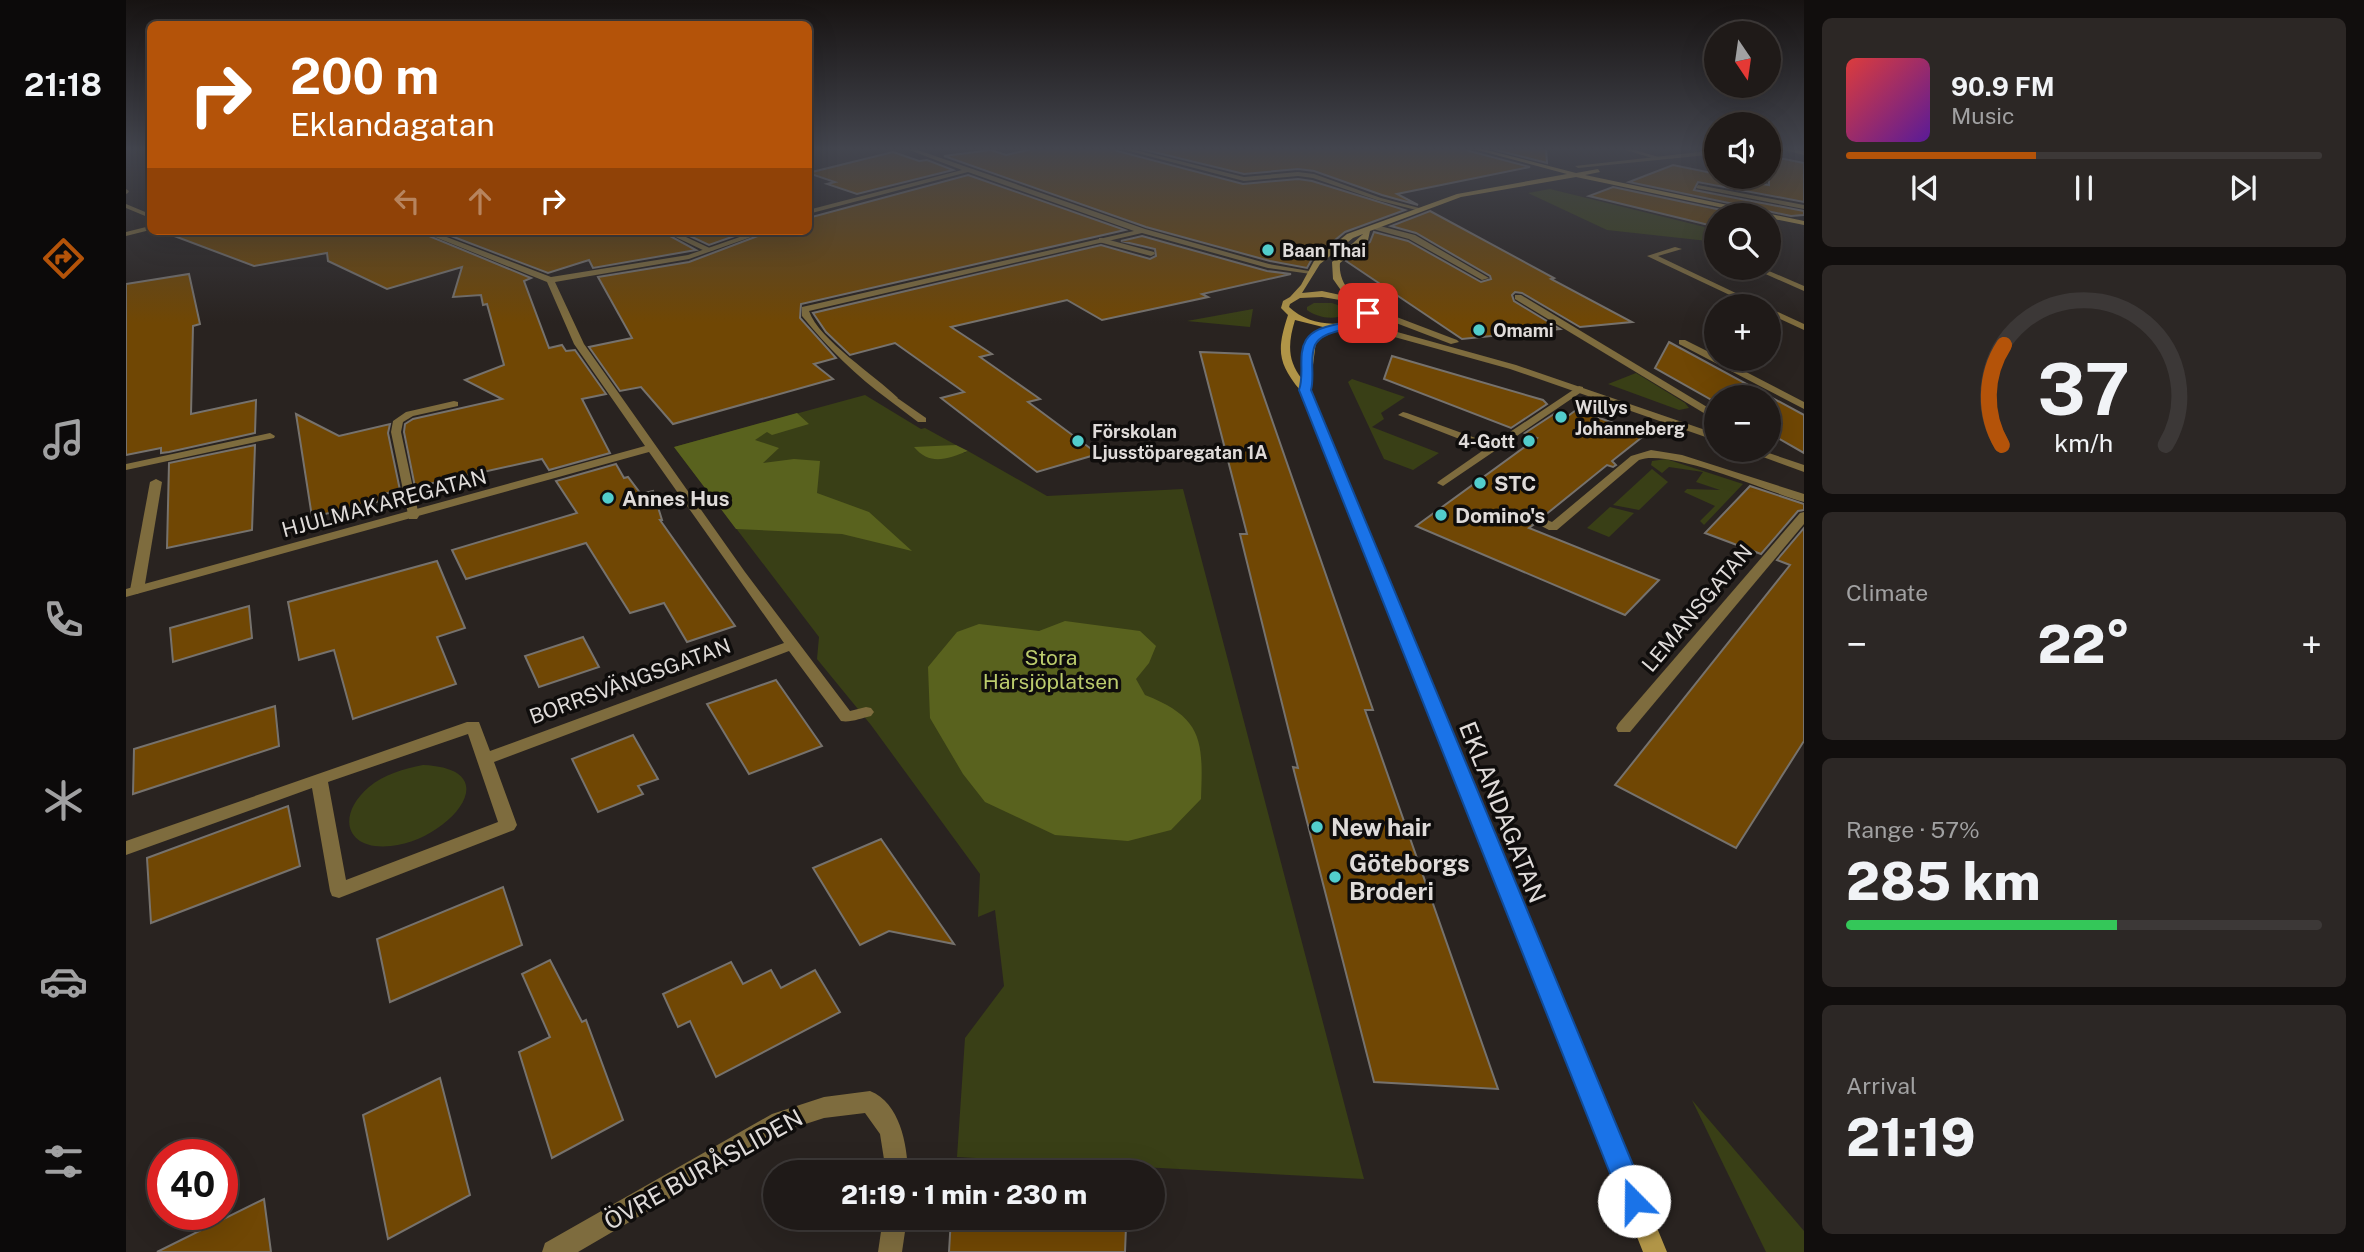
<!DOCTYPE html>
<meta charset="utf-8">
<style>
body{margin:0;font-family:"Public Sans",sans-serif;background:#2c2725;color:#f1f3f6;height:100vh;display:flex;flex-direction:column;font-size:26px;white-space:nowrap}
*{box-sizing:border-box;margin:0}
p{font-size:23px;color:#a1a1a2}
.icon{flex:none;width:38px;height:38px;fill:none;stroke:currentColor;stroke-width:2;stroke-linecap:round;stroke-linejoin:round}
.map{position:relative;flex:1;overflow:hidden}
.sheet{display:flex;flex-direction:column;gap:18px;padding:18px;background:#110e0d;width:560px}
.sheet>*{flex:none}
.hud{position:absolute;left:21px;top:21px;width:665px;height:214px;border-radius:10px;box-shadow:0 7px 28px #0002,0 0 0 2px #3c3837;background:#b45309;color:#fff;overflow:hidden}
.needle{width:46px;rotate:167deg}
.controls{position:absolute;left:1578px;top:21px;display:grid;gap:14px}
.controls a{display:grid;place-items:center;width:77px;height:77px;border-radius:50%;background:#1f1a18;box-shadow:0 7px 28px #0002,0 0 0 2px #3c3837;font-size:35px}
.speed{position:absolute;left:21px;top:1139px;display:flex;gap:14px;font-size:35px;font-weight:700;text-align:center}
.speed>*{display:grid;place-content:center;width:91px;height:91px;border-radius:50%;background:#1f1a18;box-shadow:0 7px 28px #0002,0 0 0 2px #3c3837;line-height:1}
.speed .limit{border:10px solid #d22;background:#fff;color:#111}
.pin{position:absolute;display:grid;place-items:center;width:60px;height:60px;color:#fff;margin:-30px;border-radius:14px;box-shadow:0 4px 10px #0006}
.me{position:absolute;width:77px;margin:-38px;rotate:338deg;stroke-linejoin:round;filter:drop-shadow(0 0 5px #0008)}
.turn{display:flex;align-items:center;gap:24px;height:147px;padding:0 28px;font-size:32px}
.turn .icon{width:91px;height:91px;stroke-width:2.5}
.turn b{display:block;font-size:49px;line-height:60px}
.lanes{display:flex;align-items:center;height:66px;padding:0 28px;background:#0003;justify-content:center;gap:35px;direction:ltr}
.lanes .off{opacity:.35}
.big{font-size:52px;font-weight:800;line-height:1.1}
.sheet .tile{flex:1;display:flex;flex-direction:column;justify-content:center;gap:10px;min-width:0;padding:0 24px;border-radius:10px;background:#2c2725}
.sheet .dial{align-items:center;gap:0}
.dial svg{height:182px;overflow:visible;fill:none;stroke:#3c3837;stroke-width:7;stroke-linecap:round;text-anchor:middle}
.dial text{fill:#f1f3f6;stroke:none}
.song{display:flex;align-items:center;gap:21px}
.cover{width:84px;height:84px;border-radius:10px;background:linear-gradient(135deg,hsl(0 70% 55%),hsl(270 70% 35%))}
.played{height:7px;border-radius:4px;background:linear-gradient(90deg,#b45309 40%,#3c3837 40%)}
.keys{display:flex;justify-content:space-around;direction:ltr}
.heat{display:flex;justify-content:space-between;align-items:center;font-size:38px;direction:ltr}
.charge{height:10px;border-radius:5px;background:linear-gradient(90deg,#34c759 57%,#3c3837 0)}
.trip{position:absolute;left:637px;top:1160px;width:402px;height:70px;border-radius:35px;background:#1f1a18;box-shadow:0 7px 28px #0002,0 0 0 2px #3c3837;font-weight:800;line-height:70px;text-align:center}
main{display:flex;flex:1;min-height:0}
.tab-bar{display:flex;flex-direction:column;width:126px;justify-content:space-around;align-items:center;background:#0c0a0a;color:#a1a1a2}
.tab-bar .icon{width:49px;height:49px}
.tab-bar .current{color:#b45309}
.tab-bar b{font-size:32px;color:#f1f3f6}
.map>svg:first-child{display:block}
.green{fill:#393f16}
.forest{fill:#59621e}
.building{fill:#704704;stroke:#76726d;stroke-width:2}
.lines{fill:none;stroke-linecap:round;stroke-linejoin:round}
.lane{fill:#7e6c3e;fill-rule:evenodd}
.street{fill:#7e6c3e;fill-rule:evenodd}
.secondary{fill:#b19547;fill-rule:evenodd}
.route{fill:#1a73e8;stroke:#114b97;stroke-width:2}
.poi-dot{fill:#52cdcc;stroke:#0f0d0c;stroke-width:2.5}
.labels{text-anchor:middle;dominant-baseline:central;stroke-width:7;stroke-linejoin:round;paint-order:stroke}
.far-poi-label{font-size:18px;font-weight:bold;fill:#dfdbd9;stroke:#0f0d0c;text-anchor:start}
.poi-label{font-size:21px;font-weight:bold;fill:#dfdbd9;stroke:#0f0d0c;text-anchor:start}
.street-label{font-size:21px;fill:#dfdbd9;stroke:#0f0d0c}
.park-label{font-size:21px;fill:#bccc6d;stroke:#0f0d0c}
.near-street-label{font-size:24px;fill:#dfdbd9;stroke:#0f0d0c}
.near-poi-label{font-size:24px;font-weight:bold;fill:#dfdbd9;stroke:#0f0d0c;text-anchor:start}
</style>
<main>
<nav class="tab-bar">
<b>21:18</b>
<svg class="icon current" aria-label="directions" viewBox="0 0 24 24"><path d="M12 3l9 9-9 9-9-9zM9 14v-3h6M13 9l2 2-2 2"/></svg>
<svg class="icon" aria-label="music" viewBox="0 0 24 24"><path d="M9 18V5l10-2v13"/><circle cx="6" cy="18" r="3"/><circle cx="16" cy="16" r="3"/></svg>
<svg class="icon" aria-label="phone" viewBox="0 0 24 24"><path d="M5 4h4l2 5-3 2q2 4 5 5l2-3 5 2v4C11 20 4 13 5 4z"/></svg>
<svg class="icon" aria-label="climate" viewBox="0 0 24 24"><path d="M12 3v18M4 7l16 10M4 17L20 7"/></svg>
<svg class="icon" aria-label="car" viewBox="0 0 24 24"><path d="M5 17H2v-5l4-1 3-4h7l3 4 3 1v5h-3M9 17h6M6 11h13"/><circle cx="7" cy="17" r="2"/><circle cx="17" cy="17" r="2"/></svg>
<svg class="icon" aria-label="filters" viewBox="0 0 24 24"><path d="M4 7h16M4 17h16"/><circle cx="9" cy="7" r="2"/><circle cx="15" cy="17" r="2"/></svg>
</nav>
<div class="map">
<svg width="1678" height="1252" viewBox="0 0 1678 1252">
<rect width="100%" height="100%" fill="#292320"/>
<!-- green -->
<g class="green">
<polygon points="1424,189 1591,230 1591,242 1481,230 1402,193"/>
<path d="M1188 303H1206L1220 308 1222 313C1209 321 1192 318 1181 310V307Z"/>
<polygon points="1127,309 1124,327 1061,321"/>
<polygon points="1510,373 1559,403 1563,408 1553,410 1482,384"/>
<polygon points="1226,379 1279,397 1255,413 1258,419 1246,427 1313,453 1287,470 1258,459 1222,382"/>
<polygon points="739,395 795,429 799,428 830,445 826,445 838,453 842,451 921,496 1057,489 1238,1179 831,1157 839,1038 878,986 869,910 852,917 854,874 745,725 691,659 693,637 548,447"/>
<polygon points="1540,459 1617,484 1578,525 1574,521 1589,506 1558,492 1561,489 1594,490 1570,482 1577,472 1543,467 1536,473 1525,465 1526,461"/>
<polygon points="1526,469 1542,482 1513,510 1487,505"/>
<polygon points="1484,507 1508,513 1483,537 1461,528"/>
<path d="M297 765C385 769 321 841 265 846 219 851 210 815 243 787 258 774 278 769 297 765Z"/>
<polygon points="1566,1100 1678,1231 1678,1252 1640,1252"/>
</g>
<!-- forest -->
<g class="forest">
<polygon points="671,413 683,424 646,435 641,432 629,440 653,448 637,463 668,459 694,461 691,493 743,512 786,551 716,534 610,529 548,447"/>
<path d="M830 445 842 451C821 459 804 466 788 447Z"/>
<path d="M939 621 1014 631 1030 646 1023 663 1010 679 1019 695C1078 718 1077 742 1075 799L1045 830 1002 841 929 835 859 802 837 774 804 718 802 667 831 632 853 624 913 631Z"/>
</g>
<!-- building -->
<g class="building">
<polygon points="911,148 989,148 991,151 1117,184 1172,179 1186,181 1279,210 1219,232 1186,259 1181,268 1144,261 1020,227 818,156 865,150 880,155"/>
<polygon points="1011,148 1341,148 1343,151 1404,167 1271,194 1292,205 1256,195 1188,171 1172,169 1118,174"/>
<polygon points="1362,148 1420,148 1421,163"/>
<polygon points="767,152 793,161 801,160 827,170 731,194 701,184 709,182 682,173"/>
<polygon points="1643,156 1678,163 1678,202 1572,182 1568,190 1678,211 1678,215 1665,216 1503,182 1547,165 1591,174 1591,177 1643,185"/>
<polygon points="842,175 999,230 675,304 674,318 710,358 688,364 707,379 547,424 515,387 494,391 463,347 506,338 472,277 563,262 645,231 682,231 682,218"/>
<polygon points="1487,187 1619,215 1591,215 1591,227 1463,196"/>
<polygon points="1304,211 1428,278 1425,279 1506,322 1454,327 1396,293 1389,292 1386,295 1388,301 1434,329 1336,339 1220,261 1244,242 1248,232 1282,241 1355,282 1365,279 1364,276 1290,233 1265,226"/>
<polygon points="43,231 291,231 405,278 398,281 423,348 436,345 440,351 449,350 480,394 456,399 484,453 423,470 416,459 289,487 278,432 279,424 287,419 376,399 339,380 378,365 361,304 357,305 355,295 327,297 336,267 261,289 202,261 201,253 128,266 43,234"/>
<polygon points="312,231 535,231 570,250 467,268 463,260 422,273"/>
<polygon points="553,231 623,231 583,245"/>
<polygon points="1016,236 1141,271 1165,274 1076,294 1082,297 976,320 941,300 825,327 866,354 854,357 914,399 902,402 972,454 911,472 815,398 838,392 769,343 724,355 700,332 687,313 975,245 1024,259 1030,256 1029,249 995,241"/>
<polygon points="63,274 74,324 67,326 65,414 130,400 129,433 43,452 35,453 35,448 0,455 0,284"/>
<polygon points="1543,342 1678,415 1678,453 1643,433 1643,397 1591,397 1591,403 1529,368"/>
<polygon points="1074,352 1123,354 1247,710 1239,710 1372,1089 1248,1082 1167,767 1172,768 1114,534 1121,534"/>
<polygon points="1266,356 1417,400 1421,404 1385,428 1258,379"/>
<polygon points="1450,410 1520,434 1486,461 1490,465 1487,467 1481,465 1418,516 1405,512 1398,519 1407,525 1403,528 1533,580 1499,615 1290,526 1411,438 1399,433 1431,412 1438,419"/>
<polygon points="170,414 213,436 264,424 262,433 274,490 258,494 259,500 186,517"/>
<polygon points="129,445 126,530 41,548 43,463"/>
<polygon points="490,464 498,478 502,477 515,494 527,491 536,520 534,520 609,626 561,642 538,603 504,613 460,543 340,579 326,550 451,513 430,481"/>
<polygon points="1624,486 1678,504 1678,510 1672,511 1635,554 1579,533"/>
<polygon points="1678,528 1678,741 1610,848 1489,785 1664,565 1651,560"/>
<polygon points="311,561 339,628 311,637 330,684 227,719 208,650 173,660 162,602"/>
<polygon points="123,606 126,638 47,662 44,628"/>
<polygon points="457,637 473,667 413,687 399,656"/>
<polygon points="650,680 696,746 623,774 581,704"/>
<polygon points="149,706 153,746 7,794 8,749"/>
<polygon points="507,735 532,779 512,786 517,794 472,812 446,759"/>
<polygon points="162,806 174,866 25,923 21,858"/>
<polygon points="755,839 828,944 763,931 734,945 687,868"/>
<polygon points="377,887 396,945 264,1002 251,939"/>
<polygon points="424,960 456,1022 460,1020 497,1120 426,1158 393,1052 424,1037 396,974"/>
<polygon points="605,962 617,984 645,970 655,988 689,970 714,1012 590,1077 564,1021 552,1027 537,994"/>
<polygon points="314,1078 344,1195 262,1239 237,1115"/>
<polygon points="138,1199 145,1252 31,1252"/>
<polygon points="825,1218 881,1218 1000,1226 999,1252 823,1252"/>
</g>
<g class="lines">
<!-- lane -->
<g class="lane">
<polygon points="1493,148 1502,148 1536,158 1533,160"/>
<polygon points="1572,185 1678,205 1678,209 1570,188"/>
<polygon points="0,189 3,191 2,193 0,194"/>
<polygon points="0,204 24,214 24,218 0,208"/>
<polygon points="537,231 547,231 588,250 581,252"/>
<polygon points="976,238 1028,252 1029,254 1025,256 973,242 973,238"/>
<polygon points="1626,268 1636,268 1678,286 1678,291"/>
<polygon points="1553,340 1559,340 1591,356 1591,359 1595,359 1678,402 1678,409 1553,344"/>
<polygon points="1453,386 1457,387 1457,391 1317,486 1311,483 1313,481 1359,449 1272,415 1277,412 1281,413 1366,444"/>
<polygon points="767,395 800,418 800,422 792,422 763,400 763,396"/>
<polygon points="328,401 332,402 332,406 287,416 277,422 275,432 293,516 291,519 283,519 265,432 267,421 280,412"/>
<polygon points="144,433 149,436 148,438 0,470 0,464"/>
<path d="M1525 450 1556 455 1678 494V502C1642 492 1543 448 1513 460L1431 530H1423L1400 518 1406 514 1426 522 1505 456Z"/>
<polygon points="30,479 36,482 18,590 11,594 4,590 24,482"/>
</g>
<!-- street -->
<g class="street">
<path d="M778 148H786L1019 229 1143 264 1189 272 1185 274 1142 268 1016 233 683 311C693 340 750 376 772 398L763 400C730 376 702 348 676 316V307L1008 231 842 172 682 214V210L836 170Z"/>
<polygon points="992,148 1001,148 1118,177 1172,172 1188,174 1255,198 1297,209 1294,211 1251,200 1187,178 1172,176 1118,181"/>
<polygon points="1654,148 1678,151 1678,155 1655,149"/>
<polygon points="1591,150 1591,154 1452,168 1449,166"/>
<polygon points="1250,225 1289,235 1363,278 1356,280 1283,239 1247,229 1246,227"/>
<polygon points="24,226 24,230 0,236 0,232"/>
<path d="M294 231H305L425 277 562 255 631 231H642L563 259 429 282 458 344 619 572 724 711 740 707 745 708 748 712 745 716C736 718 724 723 715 721L663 651 368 762 391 825 388 830 213 898 206 896 204 891 186 788 0 855V841L341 722H353L364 751 658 643 523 452 0 597V589L519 446 448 344 421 282ZM342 734 372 822 220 880 202 782Z"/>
<polygon points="1549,247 1556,249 1532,256 1637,306 1627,306 1521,256"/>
<polygon points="1389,295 1395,295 1591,413 1591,421 1389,299"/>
<polygon points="1239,305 1331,340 1333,342 1325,344 1236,310 1235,308"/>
<polygon points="1643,308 1678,324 1678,330 1643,314"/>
<polygon points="1228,320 1390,365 1591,434 1591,441 1384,369 1225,325 1225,321"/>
<polygon points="1618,450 1634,450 1678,465 1678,472"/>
<polygon points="1678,512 1678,524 1504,732 1492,732 1490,728 1492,724 1674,513"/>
<path d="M744 1091C774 1103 781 1144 782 1172H760L754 1134 739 1113 698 1118 661 1130 452 1252H416L419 1243 646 1114 698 1097Z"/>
<polygon points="757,1218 781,1218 776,1252 752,1252"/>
</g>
<!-- secondary -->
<path class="secondary" d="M1344 148H1353L1450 173 1472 169 1474 172 1459 175 1678 221V225L1643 218V215H1631L1450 177 1335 197 1244 231 1242 240 1214 263C1212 284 1228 298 1244 308L1245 317 1236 324 1213 329 1190 341 1184 389 1541 1252H1517L1174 390C1151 362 1151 349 1162 315L1155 308 1157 301 1164 297 1175 285 1188 261 1221 234 1331 194 1441 174ZM1237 234 1206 262 1207 279 1219 296 1196 291 1176 293 1194 264 1227 238ZM1196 297 1220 301 1237 311V316C1214 329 1182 325 1163 307L1164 304 1174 298ZM1169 320 1201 328 1181 340 1176 379C1161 360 1162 343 1169 320Z"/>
</g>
<!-- sky -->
<linearGradient id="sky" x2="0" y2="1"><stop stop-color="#171312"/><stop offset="0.46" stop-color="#43454e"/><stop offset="1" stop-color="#43454e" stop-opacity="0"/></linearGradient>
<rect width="1678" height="323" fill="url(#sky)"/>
<!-- route -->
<path class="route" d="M1238 310 1247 313C1232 335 1199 326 1189 345 1183 359 1189 375 1185 390L1522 1201 1518 1211 1508 1214 1499 1211 1495 1201 1173 390C1179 374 1171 355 1180 340 1193 320 1225 329 1238 310Z"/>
<!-- markers -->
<g class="poi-dot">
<circle cx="1142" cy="250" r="7"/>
<circle cx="1353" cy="330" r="7"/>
<circle cx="1435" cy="417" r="7"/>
<circle cx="952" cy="441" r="7"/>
<circle cx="1403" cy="441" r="7"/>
<circle cx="1354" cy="483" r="7"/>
<circle cx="482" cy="498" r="7"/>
<circle cx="1315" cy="515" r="7"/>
<circle cx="1191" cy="827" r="7"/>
<circle cx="1209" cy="877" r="7"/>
</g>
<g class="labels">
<!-- far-poi labels -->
<g class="far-poi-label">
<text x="1156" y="250">Baan Thai</text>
<text x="1367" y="330">Omami</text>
<text x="1449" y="407">Willys<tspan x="1449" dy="21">Johanneberg</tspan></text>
<text x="966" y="431">Förskolan<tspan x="966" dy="21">Ljusstöparegatan 1A</tspan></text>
<text x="1389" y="441" text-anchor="end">4-Gott</text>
</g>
<!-- poi labels -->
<g class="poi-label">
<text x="1368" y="483">STC</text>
<text x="496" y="498">Annes Hus</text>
<text x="1329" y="515">Domino's</text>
</g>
<!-- street labels -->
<g class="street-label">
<text transform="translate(258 503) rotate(-15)">HJULMAKAREGATAN</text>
<text transform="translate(1571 608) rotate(-50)">LEMANSGATAN</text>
<text transform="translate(504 681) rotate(-20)">BORRSVÄNGSGATAN</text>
</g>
<!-- park labels -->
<g class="park-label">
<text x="925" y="657">Stora<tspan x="925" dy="24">Härsjöplatsen</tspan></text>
</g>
<!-- near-street labels -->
<g class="near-street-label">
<text transform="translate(1377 812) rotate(68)">EKLANDAGATAN</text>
<text transform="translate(577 1169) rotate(-29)">ÖVRE BURÅSLIDEN</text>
</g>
<!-- near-poi labels -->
<g class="near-poi-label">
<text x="1205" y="827">New hair</text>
<text x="1223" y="863">Göteborgs<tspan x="1223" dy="28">Broderi</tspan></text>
</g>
</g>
</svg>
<div class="controls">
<a><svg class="needle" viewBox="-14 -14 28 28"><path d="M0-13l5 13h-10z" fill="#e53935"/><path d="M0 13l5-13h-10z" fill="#a1a1a2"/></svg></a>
<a><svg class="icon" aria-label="sound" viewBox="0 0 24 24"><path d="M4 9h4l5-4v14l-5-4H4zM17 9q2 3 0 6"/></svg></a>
<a><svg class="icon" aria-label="search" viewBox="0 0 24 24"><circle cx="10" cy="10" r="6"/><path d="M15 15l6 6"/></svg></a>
<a>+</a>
<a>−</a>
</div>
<div class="speed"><div class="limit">40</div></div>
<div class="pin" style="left:1242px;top:313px;background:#d93025"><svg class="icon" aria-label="arrive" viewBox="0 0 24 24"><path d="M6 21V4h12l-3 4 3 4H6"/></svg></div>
<svg class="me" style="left:1508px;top:1201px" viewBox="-20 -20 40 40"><circle r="19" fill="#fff"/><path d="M0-13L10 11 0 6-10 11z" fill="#1a73e8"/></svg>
<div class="trip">21:19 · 1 min · 230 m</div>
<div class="hud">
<div class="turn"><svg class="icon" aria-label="right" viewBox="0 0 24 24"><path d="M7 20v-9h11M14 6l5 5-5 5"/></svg><div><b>200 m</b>Eklandagatan</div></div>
<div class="lanes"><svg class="icon off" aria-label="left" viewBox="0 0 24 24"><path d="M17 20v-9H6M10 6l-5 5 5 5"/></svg><svg class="icon off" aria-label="ahead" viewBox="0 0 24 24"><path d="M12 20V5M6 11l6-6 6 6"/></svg><svg class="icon" aria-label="right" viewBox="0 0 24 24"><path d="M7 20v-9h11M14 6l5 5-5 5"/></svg></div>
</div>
</div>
<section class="sheet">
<div class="tile">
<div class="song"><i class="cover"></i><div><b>90.9 FM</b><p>Music</p></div></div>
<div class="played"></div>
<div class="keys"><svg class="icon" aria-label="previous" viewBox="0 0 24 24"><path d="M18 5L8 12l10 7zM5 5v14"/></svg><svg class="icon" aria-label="pause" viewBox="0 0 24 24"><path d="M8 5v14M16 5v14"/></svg><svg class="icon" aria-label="next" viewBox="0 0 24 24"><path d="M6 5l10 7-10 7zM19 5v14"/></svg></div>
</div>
<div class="tile dial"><svg viewBox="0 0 100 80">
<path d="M14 69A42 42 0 1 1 86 69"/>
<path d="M14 69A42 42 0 0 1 15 25" stroke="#b45309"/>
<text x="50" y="56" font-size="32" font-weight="700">37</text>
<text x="50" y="72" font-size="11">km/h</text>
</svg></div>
<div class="tile"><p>Climate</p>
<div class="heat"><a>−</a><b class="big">22°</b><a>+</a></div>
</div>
<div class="tile"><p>Range · 57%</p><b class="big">285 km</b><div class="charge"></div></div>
<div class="tile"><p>Arrival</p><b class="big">21:19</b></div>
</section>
</main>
